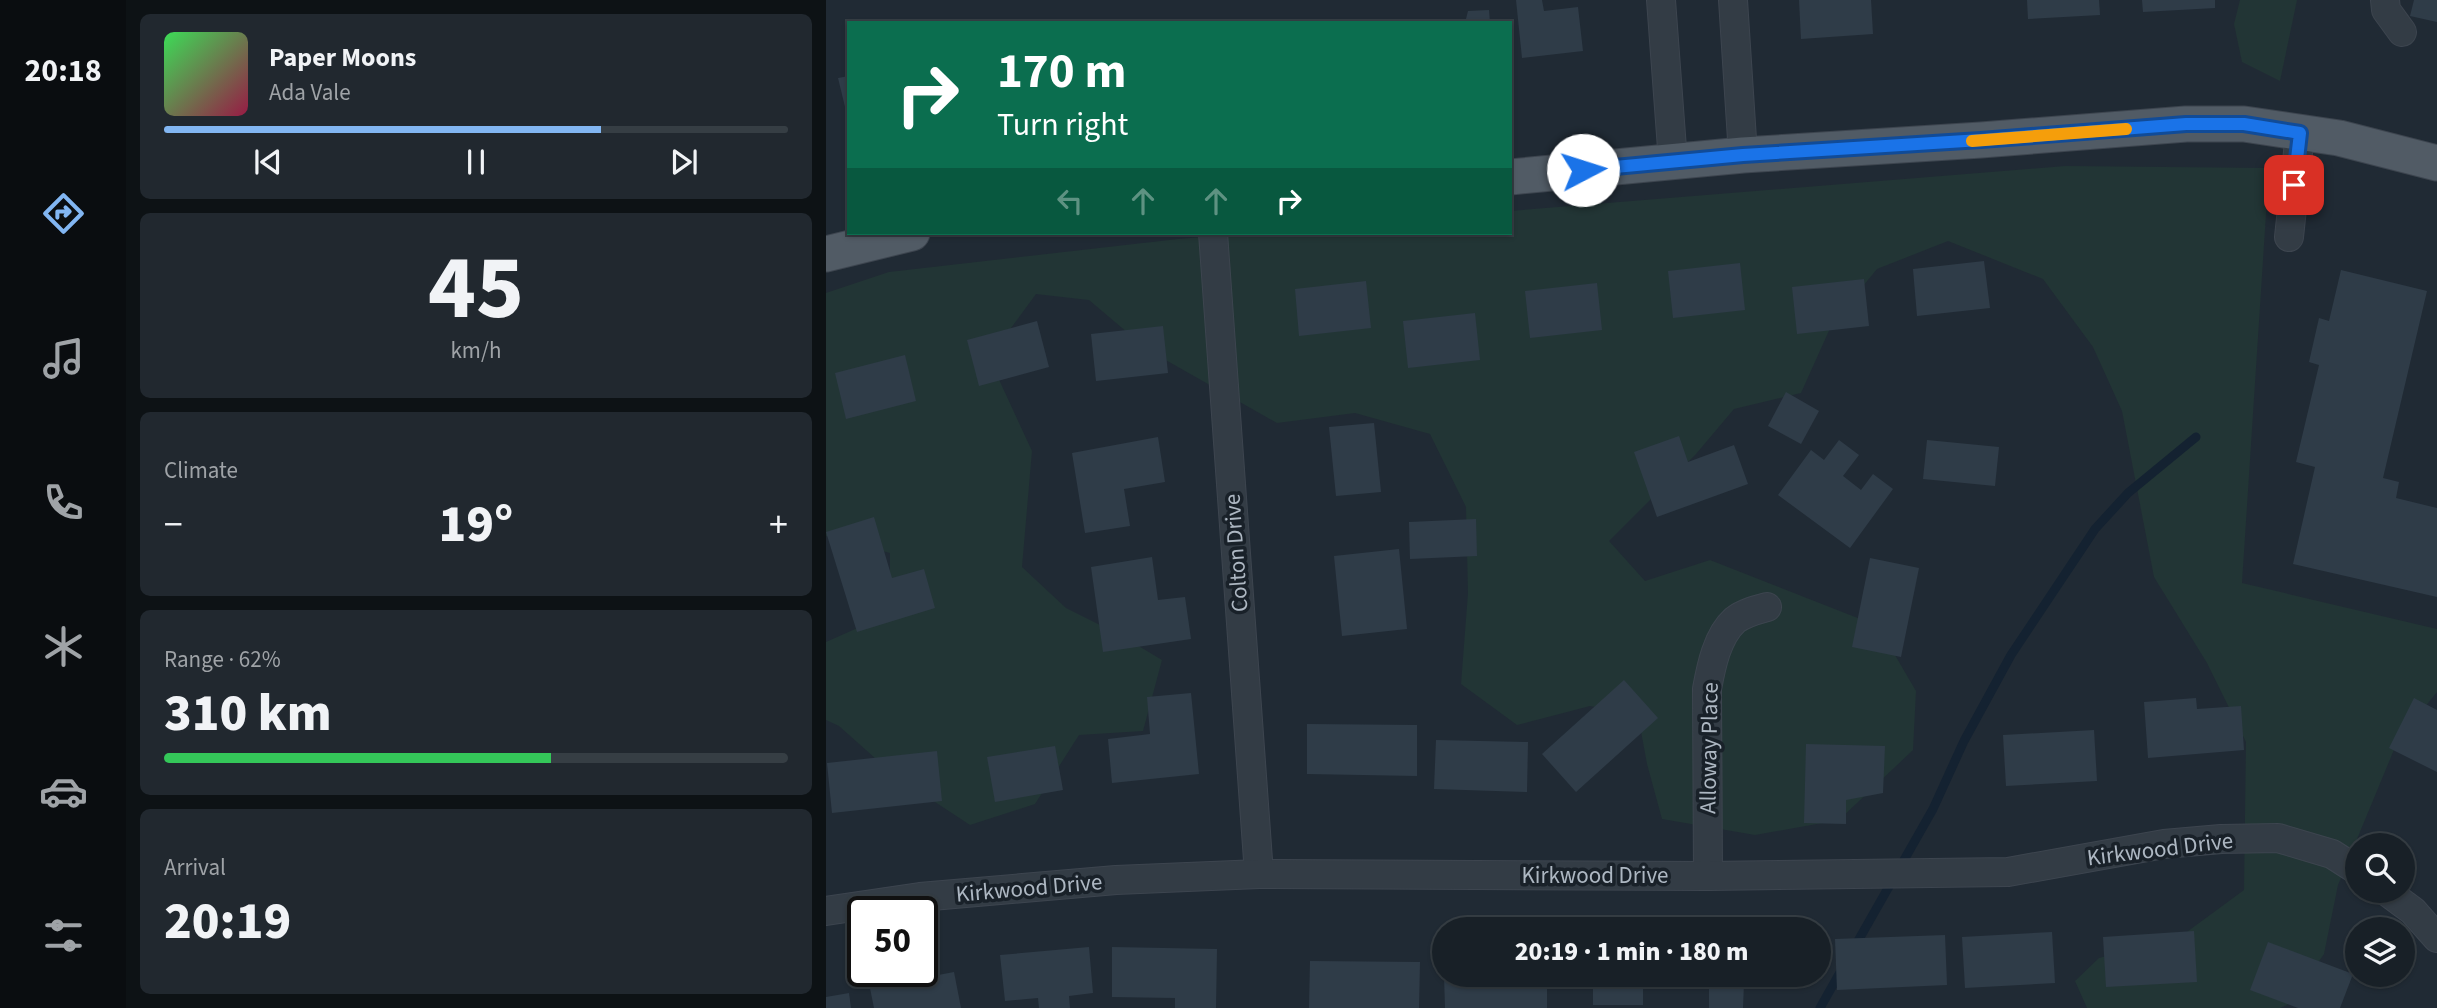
<!DOCTYPE html>
<meta charset="utf-8">
<style>
body{margin:0;font-family:"Source Sans 3",sans-serif;background:#21282f;color:#f1f3f6;height:100vh;display:flex;flex-direction:column;font-size:26px;white-space:nowrap}
*{box-sizing:border-box;margin:0}
p{font-size:23px;color:#9fa3a7}
.icon{flex:none;width:38px;height:38px;fill:none;stroke:currentColor;stroke-width:2;stroke-linecap:round;stroke-linejoin:round}
.map{position:relative;flex:1;overflow:hidden}
.drawer{display:flex;flex-direction:column;gap:14px;padding:14px;background:#0d1215;width:700px}
.drawer>*{flex:none}
.banner{position:absolute;left:21px;top:21px;width:665px;height:214px;border-radius:0px;box-shadow:0 2px 5px #0004,0 0 0 2px #363e44;background:#0b6e4f;color:#fff;overflow:hidden}
.fabs{position:absolute;left:1519px;top:833px;display:grid;gap:14px}
.fabs a{display:grid;place-items:center;width:70px;height:70px;border-radius:50%;background:#182027;box-shadow:0 2px 5px #0004,0 0 0 2px #363e44;font-size:35px}
.speed{position:absolute;left:21px;top:896px;display:flex;gap:14px;font-size:35px;font-weight:700;text-align:center}
.speed>*{display:grid;place-content:center;width:91px;height:91px;border-radius:50%;background:#182027;box-shadow:0 2px 5px #0004,0 0 0 2px #363e44;line-height:1}
.speed .limit{border:4px solid #111;border-radius:10px;background:#fff;color:#111}
.pin{position:absolute;display:grid;place-items:center;width:60px;height:60px;color:#fff;margin:-30px;border-radius:14px;box-shadow:0 4px 10px #0006}
.me{position:absolute;width:77px;margin:-38px;rotate:85deg;stroke-linejoin:round;filter:drop-shadow(0 0 5px #0008)}
.turn{display:flex;align-items:center;gap:24px;height:147px;padding:0 35px;font-size:32px}
.turn .icon{width:91px;height:91px;stroke-width:2.5}
.turn b{display:block;font-size:49px;line-height:60px}
.lanes{display:flex;align-items:center;height:66px;padding:0 35px;background:#0003;justify-content:center;gap:35px;direction:ltr}
.lanes .off{opacity:.35}
.big{font-size:52px;font-weight:800;line-height:1.1}
.drawer .widget{flex:1;display:flex;flex-direction:column;justify-content:center;gap:10px;min-width:0;padding:0 24px;border-radius:10px;background:#21282f}
.drawer .dial{align-items:center;gap:0}
.dial b{font-size:91px;line-height:1}
.song{display:flex;align-items:center;gap:21px}
.cover{width:84px;height:84px;border-radius:10px;background:linear-gradient(135deg,hsl(130 70% 55%),hsl(340 70% 35%))}
.played{height:7px;border-radius:4px;background:linear-gradient(90deg,#82b6f2 70%,#363e44 70%)}
.keys{display:flex;justify-content:space-around;direction:ltr}
.heat{display:flex;justify-content:space-between;align-items:center;font-size:38px;direction:ltr}
.charge{height:10px;border-radius:5px;background:linear-gradient(90deg,#34c759 62%,#363e44 0)}
.trip{position:absolute;left:606px;top:917px;width:399px;height:70px;border-radius:35px;background:#182027;box-shadow:0 2px 5px #0004,0 0 0 2px #363e44;font-weight:800;line-height:70px;text-align:center}
main{display:flex;flex:1;min-height:0}
.tab-bar{display:flex;flex-direction:column;width:126px;justify-content:space-around;align-items:center;background:#0a0d10;color:#9fa3a7}
.tab-bar .icon{width:49px;height:49px}
.tab-bar .current{color:#82b6f2}
.tab-bar b{font-size:32px;color:#f1f3f6}
.map>svg:first-child{display:block}
.green{fill:#223535}
.lines{fill:none;stroke-linecap:round;stroke-linejoin:round}
.stream{stroke:#142231;stroke-width:9}
.building{fill:#2f3c48}
.minor-casing{stroke:#3d454f;stroke-width:30}
.major-casing{stroke:#3d454f;stroke-width:37}
.minor{stroke:#333c45;stroke-width:28}
.major{stroke:#515b65;stroke-width:35}
.route-casing{stroke:#114b97;stroke-width:18}
.route{stroke:#1a73e8;stroke-width:12}
.slow{stroke:#f59e0b;stroke-width:12}
.labels{text-anchor:middle;dominant-baseline:central;stroke-width:7;stroke-linejoin:round;paint-order:stroke}
.street-label{font-size:23px;fill:#adb7c2;stroke:#192129}
</style>
<main>
<nav class="tab-bar">
<b>20:18</b>
<svg class="icon current" aria-label="directions" viewBox="0 0 24 24"><path d="M12 3l9 9-9 9-9-9zM9 14v-3h6M13 9l2 2-2 2"/></svg>
<svg class="icon" aria-label="music" viewBox="0 0 24 24"><path d="M9 18V5l10-2v13"/><circle cx="6" cy="18" r="3"/><circle cx="16" cy="16" r="3"/></svg>
<svg class="icon" aria-label="phone" viewBox="0 0 24 24"><path d="M5 4h4l2 5-3 2q2 4 5 5l2-3 5 2v4C11 20 4 13 5 4z"/></svg>
<svg class="icon" aria-label="climate" viewBox="0 0 24 24"><path d="M12 3v18M4 7l16 10M4 17L20 7"/></svg>
<svg class="icon" aria-label="car" viewBox="0 0 24 24"><path d="M5 17H2v-5l4-1 3-4h7l3 4 3 1v5h-3M9 17h6M6 11h13"/><circle cx="7" cy="17" r="2"/><circle cx="17" cy="17" r="2"/></svg>
<svg class="icon" aria-label="filters" viewBox="0 0 24 24"><path d="M4 7h16M4 17h16"/><circle cx="9" cy="7" r="2"/><circle cx="15" cy="17" r="2"/></svg>
</nav>
<section class="drawer">
<div class="widget">
<div class="song"><i class="cover"></i><div><b>Paper Moons</b><p>Ada Vale</p></div></div>
<div class="played"></div>
<div class="keys"><svg class="icon" aria-label="previous" viewBox="0 0 24 24"><path d="M18 5L8 12l10 7zM5 5v14"/></svg><svg class="icon" aria-label="pause" viewBox="0 0 24 24"><path d="M8 5v14M16 5v14"/></svg><svg class="icon" aria-label="next" viewBox="0 0 24 24"><path d="M6 5l10 7-10 7zM19 5v14"/></svg></div>
</div>
<div class="widget dial"><b>45</b><p>km/h</p></div>
<div class="widget"><p>Climate</p>
<div class="heat"><a>−</a><b class="big">19°</b><a>+</a></div>
</div>
<div class="widget"><p>Range · 62%</p><b class="big">310 km</b><div class="charge"></div></div>
<div class="widget"><p>Arrival</p><b class="big">20:19</b></div>
</section>
<div class="map">
<svg width="1611" height="1008" viewBox="0 0 1611 1008">
<rect width="100%" height="100%" fill="#202a34"/>
<!-- green -->
<g class="green">
<polygon points="1414,0 1471,0 1454,81 1416,62 1408,24"/>
<polygon points="1239,166 1443,168 1416,583 1611,629 1611,692 1572,740 1512,885 1498,954 1463,1004 1454,1008 1261,1008 1249,981 1273,958 1354,937 1418,890 1420,742 1381,663 1328,577 1296,411 1267,347 1217,279 1122,241 1051,269 1006,324 975,393 908,409 870,454 783,541 819,581 884,560 1052,626 1090,691 1087,750 1013,820 929,835 836,819 821,764 812,715 764,706 691,725 635,684 642,593 640,507 604,434 529,413 451,423 322,350 263,300 210,294 163,358 206,451 196,567 240,608 296,636 336,660 317,731 253,735 209,804 144,825 68,775 13,726 0,720 0,642 36,626 64,587 64,553 0,536 0,293 63,272 352,239 424,233 684,233 684,211"/>
</g>
<g class="lines">
<!-- stream -->
<g class="stream">
<polyline points="1028,948 1107,809 1138,741 1185,655 1269,529 1302,493 1370,437"/>
<polyline points="994,1008 1016,969"/>
</g>
</g>
<!-- building -->
<g class="building">
<polygon points="690,0 716,0 718,11 752,7 757,51 696,58"/>
<polygon points="973,0 1045,0 1047,34 975,39"/>
<polygon points="1201,0 1273,0 1274,15 1202,19"/>
<polygon points="1316,0 1389,0 1389,8 1317,12"/>
<polygon points="1588,0 1611,0 1611,22 1584,16"/>
<polygon points="663,10 664,23 619,23 618,21 640,19 642,11"/>
<polygon points="23,76 23,119 22,119 12,78"/>
<polygon points="1158,261 1164,308 1091,316 1087,269"/>
<polygon points="914,263 919,310 847,318 842,271"/>
<polygon points="1515,270 1601,291 1557,478 1573,482 1570,498 1611,508 1611,597 1467,564 1489,467 1470,462 1493,365 1483,362 1493,318 1503,321"/>
<polygon points="1038,279 1043,326 971,334 966,287"/>
<polygon points="540,281 545,328 473,336 469,289"/>
<polygon points="771,283 776,330 704,338 699,291"/>
<polygon points="649,313 654,360 582,368 577,321"/>
<polygon points="211,321 223,367 153,386 141,340"/>
<polygon points="337,326 342,373 270,381 265,334"/>
<polygon points="79,355 90,401 20,419 9,373"/>
<polygon points="960,392 993,411 975,444 942,426"/>
<polygon points="548,423 555,492 510,496 503,427"/>
<polygon points="853,436 862,462 908,445 922,484 831,517 808,452"/>
<polygon points="332,437 339,482 298,489 304,526 259,533 246,453"/>
<polygon points="1013,440 1033,455 1017,476 1035,490 1047,474 1067,489 1024,548 952,495 985,450 998,460"/>
<polygon points="1101,440 1173,447 1169,486 1097,479"/>
<polygon points="48,517 66,578 98,569 109,608 31,632 0,532"/>
<polygon points="650,519 651,556 584,559 583,522"/>
<polygon points="573,549 581,629 516,636 508,556"/>
<polygon points="326,557 332,600 359,597 365,639 277,652 265,567"/>
<polygon points="1044,558 1093,568 1075,657 1026,647"/>
<polygon points="798,680 832,718 750,792 716,754"/>
<polygon points="365,693 373,774 286,783 282,739 324,734 321,697"/>
<polygon points="1370,698 1371,709 1415,706 1418,750 1322,758 1318,702"/>
<polygon points="1588,698 1611,710 1611,772 1563,748"/>
<polygon points="481,724 591,725 591,776 481,774"/>
<polygon points="1268,730 1271,781 1180,786 1177,735"/>
<polygon points="610,740 702,742 701,792 608,789"/>
<polygon points="980,744 1059,746 1057,793 1020,800 1020,824 978,823"/>
<polygon points="229,746 237,790 169,802 161,757"/>
<polygon points="111,751 116,801 6,813 1,763"/>
<polygon points="1368,931 1371,982 1280,987 1277,937"/>
<polygon points="1226,932 1229,983 1139,988 1136,937"/>
<polygon points="1119,935 1121,985 1011,990 1009,939"/>
<polygon points="1442,942 1527,974 1514,1008 1472,1008 1424,990"/>
<polygon points="263,947 267,993 243,996 244,1008 213,1008 212,998 179,1001 174,955"/>
<polygon points="286,947 391,949 390,1008 349,1008 349,998 286,997"/>
<polygon points="484,961 594,962 593,1008 483,1008"/>
<polygon points="128,972 135,1008 48,1008 44,988"/>
<polygon points="618,975 721,975 721,1008 619,1008"/>
<polygon points="758,975 848,975 848,984 817,984 817,1005 767,1005 767,983 758,983"/>
<polygon points="883,975 950,975 950,984 918,983 917,1008 883,1008"/>
<polygon points="23,993 25,1008 0,1008 0,997"/>
</g>
<g class="lines">
<defs>
<g id="minor">
<polyline points="835,0 847,162"/>
<polyline points="907,0 917,155"/>
<polyline points="1559,0 1560,10 1576,32"/>
<polyline points="387,233 433,874"/>
<polyline points="1463,237 1474,133"/>
<path d="M882 876 881 689C885 667 891 636 909 620 918 613 930 610 941 607"/>
<polyline points="1560,891 1587,911 1611,938"/>
<polyline points="0,911 94,897 290,880 433,874 882,876 1182,872 1338,844 1395,839 1452,838 1506,854 1531,870"/>
</g>
<g id="major">
<polyline points="684,177 917,155 1155,140 1360,124 1418,124 1513,138 1611,163"/>
<polyline points="0,254 86,233"/>
</g>
</defs>
<!-- minor casing -->
<use href="#minor" class="minor-casing"/>
<!-- major casing -->
<use href="#major" class="major-casing"/>
<!-- minor -->
<use href="#minor" class="minor"/>
<!-- major -->
<use href="#major" class="major"/>
</g>
<g class="lines">
<defs>
<polyline id="route" points="757,170 917,155 1155,140 1360,124 1418,124 1474,133 1468,185"/>
</defs>
<!-- route casing -->
<use href="#route" class="route-casing"/>
<!-- route -->
<use href="#route" class="route"/>
<!-- slow -->
<polyline class="slow" points="1146,141 1300,129"/>
</g>
<g class="labels">
<!-- street labels -->
<g class="street-label">
<text transform="translate(410 553) rotate(-94)">Colton Drive</text>
<text transform="translate(883 748) rotate(-89)">Alloway Place</text>
<text transform="translate(1334 849) rotate(-7)">Kirkwood Drive</text>
<text x="769" y="875">Kirkwood Drive</text>
<text transform="translate(203 888) rotate(-5)">Kirkwood Drive</text>
</g>
</g>
</svg>
<div class="fabs">
<a><svg class="icon" aria-label="search" viewBox="0 0 24 24"><circle cx="10" cy="10" r="6"/><path d="M15 15l6 6"/></svg></a>
<a><svg class="icon" aria-label="layers" viewBox="0 0 24 24"><path d="M12 4l9 5-9 5-9-5zM3 14l9 5 9-5"/></svg></a>
</div>
<div class="speed"><div class="limit">50</div></div>
<div class="pin" style="left:1468px;top:185px;background:#d93025"><svg class="icon" aria-label="arrive" viewBox="0 0 24 24"><path d="M6 21V4h12l-3 4 3 4H6"/></svg></div>
<svg class="me" style="left:757px;top:170px" viewBox="-20 -20 40 40"><circle r="19" fill="#fff"/><path d="M0-13L10 11 0 6-10 11z" fill="#1a73e8"/></svg>
<div class="trip">20:19 · 1 min · 180 m</div>
<div class="banner">
<div class="turn"><svg class="icon" aria-label="right" viewBox="0 0 24 24"><path d="M7 20v-9h11M14 6l5 5-5 5"/></svg><div><b>170 m</b>Turn right</div></div>
<div class="lanes"><svg class="icon off" aria-label="left" viewBox="0 0 24 24"><path d="M17 20v-9H6M10 6l-5 5 5 5"/></svg><svg class="icon off" aria-label="ahead" viewBox="0 0 24 24"><path d="M12 20V5M6 11l6-6 6 6"/></svg><svg class="icon off" aria-label="ahead" viewBox="0 0 24 24"><path d="M12 20V5M6 11l6-6 6 6"/></svg><svg class="icon" aria-label="right" viewBox="0 0 24 24"><path d="M7 20v-9h11M14 6l5 5-5 5"/></svg></div>
</div>
</div>
</main>
